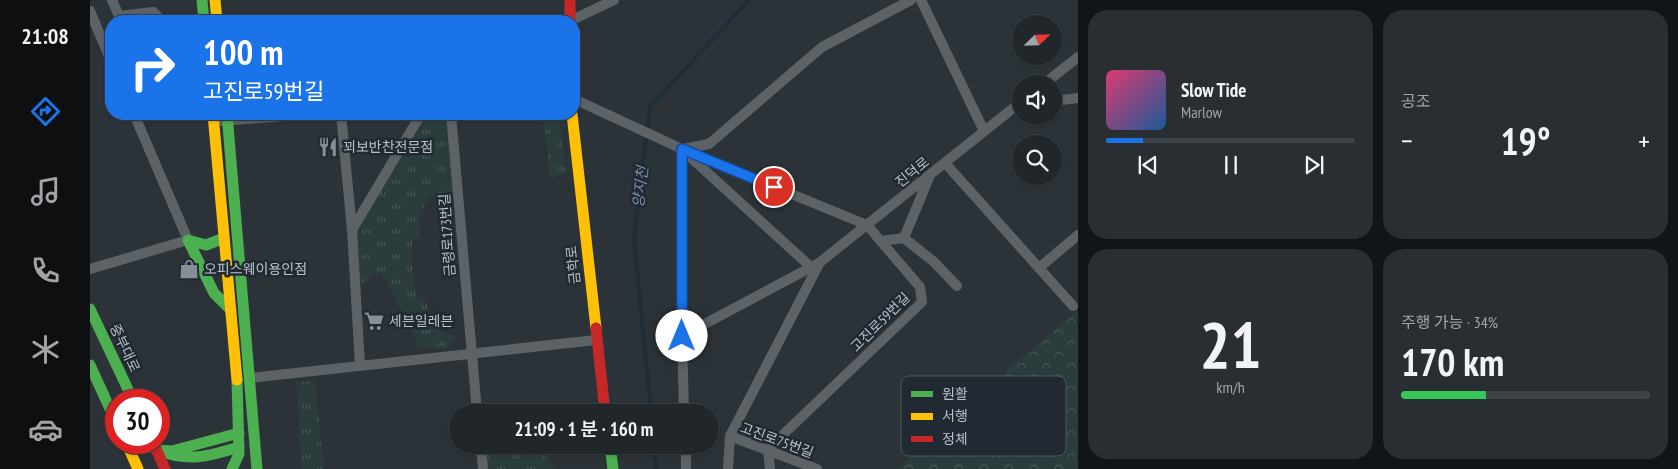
<!DOCTYPE html>
<html lang="ko">
<meta charset="utf-8">
<style>
body{margin:0;font-family:"PT Sans Narrow","Noto Sans KR",sans-serif;background:#292e32;color:#f1f3f6;height:100vh;display:flex;flex-direction:column;font-size:19px;white-space:nowrap}
*{box-sizing:border-box;margin:0}
p{font-size:16px;color:#a2a5a8}
.icon{flex:none;width:28px;height:28px;fill:none;stroke:currentColor;stroke-width:2;stroke-linecap:round;stroke-linejoin:round}
.map{position:relative;flex:1;overflow:hidden}
.panel{display:flex;flex-direction:column;gap:10px;padding:10px;background:#121517;width:600px}
.panel>*{flex:none}
.top-card{position:absolute;left:15px;top:15px;width:475px;height:105px;border-radius:20px;box-shadow:0 1px 4px #0004,0 0 0 1px #3e4347;background:#1a73e8;color:#fff;overflow:hidden}
.needle{width:32px;rotate:67deg}
.tools{position:absolute;left:922px;top:15px;display:grid;gap:10px}
.tools a{display:grid;place-items:center;width:50px;height:50px;border-radius:50%;background:#21262a;box-shadow:0 1px 4px #0004,0 0 0 1px #3e4347;font-size:25px}
.speed{position:absolute;left:15px;top:389px;display:flex;gap:10px;font-size:25px;font-weight:700;text-align:center}
.speed>*{display:grid;place-content:center;width:65px;height:65px;border-radius:50%;background:#21262a;box-shadow:0 1px 4px #0004,0 0 0 1px #3e4347;line-height:1}
.speed .limit{border:8px solid #d22;background:#fff;color:#111}
.pin{position:absolute;display:grid;place-items:center;width:42px;height:42px;color:#fff;margin:-21px;border:2px solid #fff;border-radius:50%;box-shadow:0 1px 5px #0007}
.me{position:absolute;width:55px;margin:-28px;rotate:0deg;stroke-linejoin:round;filter:drop-shadow(0 0 4px #0008)}
.turn{display:flex;align-items:center;gap:18px;height:105px;padding:0 15px;font-size:22px}
.turn .icon{width:65px;height:65px;stroke-width:2.5}
.turn b{display:block;font-size:35px;line-height:42px}
.big{font-size:38px;font-weight:600;line-height:1.1}
.panel .tile{flex:1;display:flex;flex-direction:column;justify-content:center;gap:8px;min-width:0;padding:0 18px;border-radius:20px;background:#292e32}
.panel .dial{align-items:center;gap:0}
.dial b{font-size:65px;line-height:1}
.song{display:flex;align-items:center;gap:15px}
.cover{width:60px;height:60px;border-radius:8px;background:linear-gradient(135deg,hsl(340 70% 55%),hsl(210 70% 35%))}
.played{height:5px;border-radius:2px;background:linear-gradient(90deg,#1a73e8 15%,#3e4347 15%)}
.keys{display:flex;justify-content:space-around;direction:ltr}
.heat{display:flex;justify-content:space-between;align-items:center;font-size:28px;direction:ltr}
.charge{height:8px;border-radius:4px;background:linear-gradient(90deg,#34c759 34%,#3e4347 0)}
.panel .tiles{flex:1;display:grid;gap:10px;grid-template-columns:repeat(2,1fr)}
.trip{position:absolute;left:359px;top:404px;width:270px;height:50px;border-radius:25px;background:#21262a;box-shadow:0 1px 4px #0004,0 0 0 1px #3e4347;font-weight:600;line-height:50px;text-align:center}
main{display:flex;flex:1;min-height:0}
.tab-bar{display:flex;flex-direction:column;width:90px;justify-content:space-around;align-items:center;background:#0d0f11;color:#a2a5a8}
.tab-bar .icon{width:35px;height:35px}
.tab-bar .selected{color:#1a73e8}
.tab-bar b{font-size:22px;color:#f1f3f6}
.map>svg:first-child{display:block}
.grass{fill:url(#grass-tufts)}
.forest{fill:url(#forest-crowns)}
.lines{fill:none;stroke-linecap:round;stroke-linejoin:round}
.stream{stroke:#1d2d39;stroke-width:4}
.street{stroke:#5d6266;stroke-width:10}
.fast{stroke:#4caf50;stroke-width:11}
.slow{stroke:#ffc107;stroke-width:11}
.jam{stroke:#c62828;stroke-width:11}
.route-casing{stroke:#114b97;stroke-width:12}
.route{stroke:#1a73e8;stroke-width:9}
.labels{text-anchor:middle;dominant-baseline:central;stroke-width:5;stroke-linejoin:round;paint-order:stroke}
.poi-label{font-size:14px;fill:#b8c0c8;stroke:#212a32;text-anchor:start}
.street-label{font-size:14px;fill:#b8c0c8;stroke:#212a32}
.water-label{font-size:15px;font-style:italic;fill:#768fa2;stroke:#212a32}
.key{fill:#212a32;stroke:#4e575f;stroke-width:1}
.key-label{font-size:14px;fill:#b8c0c8}
</style>
<main>
<nav class="tab-bar">
<b>21:08</b>
<svg class="icon selected" aria-label="directions" viewBox="0 0 24 24"><path d="M12 3l9 9-9 9-9-9zM9 14v-3h6M13 9l2 2-2 2"/></svg>
<svg class="icon" aria-label="music" viewBox="0 0 24 24"><path d="M9 18V5l10-2v13"/><circle cx="6" cy="18" r="3"/><circle cx="16" cy="16" r="3"/></svg>
<svg class="icon" aria-label="phone" viewBox="0 0 24 24"><path d="M5 4h4l2 5-3 2q2 4 5 5l2-3 5 2v4C11 20 4 13 5 4z"/></svg>
<svg class="icon" aria-label="climate" viewBox="0 0 24 24"><path d="M12 3v18M4 7l16 10M4 17L20 7"/></svg>
<svg class="icon" aria-label="car" viewBox="0 0 24 24"><path d="M5 17H2v-5l4-1 3-4h7l3 4 3 1v5h-3M9 17h6M6 11h13"/><circle cx="7" cy="17" r="2"/><circle cx="17" cy="17" r="2"/></svg>
</nav>
<div class="map">
<svg width="988" height="469" viewBox="0 0 988 469">
<defs>
<pattern id="grass-tufts" width="24" height="20" patternUnits="userSpaceOnUse" patternTransform="scale(1.25)"><rect width="24" height="20" fill="#2a3c3c"/><path d="M3 7l-1-3M5 7V3M7 7l1-3M15 17l-1-3M17 17v-4M19 17l1-3" fill="none" stroke="#475657"/></pattern>
<pattern id="forest-crowns" width="20" height="18" patternUnits="userSpaceOnUse" patternTransform="scale(1.25)"><rect width="20" height="18" fill="#2a3c3c"/><path d="M2 6a3 3 0 1 1 6 0M12 15a3 3 0 1 1 6 0" fill="none" stroke="#475657"/></pattern>
</defs>
<rect width="100%" height="100%" fill="#2c3338"/>
<!-- grass -->
<g class="grass">
<path d="M331 114H361L368 195 338 197 328 221 331 239H323L321 258 327 298 335 299C342 319 343 333 367 336L357 349 329 347 305 296 290 272 266 287 262 230Z"/>
<polygon points="453,114 469,114 476,174 460,178"/>
<polygon points="225,381 234,469 212,469 206,382"/>
<polygon points="423,445 449,445 464,469 393,469 391,447"/>
</g>
<!-- forest -->
<polygon class="forest" points="988,310 988,469 808,469 919,368"/>
<g class="lines">
<!-- stream -->
<g class="stream">
<polyline points="561,412 544,238 560,107 659,0"/>
<polyline points="564,445 566,469"/>
</g>
<!-- street -->
<g class="street">
<polyline points="22,0 29,16 63,12 73,21"/>
<polyline points="831,0 894,131"/>
<polyline points="0,11 21,61"/>
<polyline points="480,21 524,0"/>
<polyline points="954,84 988,57"/>
<polyline points="484,99 592,149 777,225 830,287 832,302 678,449 680,469"/>
<polyline points="964,101 988,98"/>
<polyline points="251,114 262,230 331,114"/>
<polyline points="361,114 387,412"/>
<polyline points="132,121 218,114"/>
<polyline points="592,149 592,336 594,412"/>
<polyline points="593,149 619,144 732,47 821,0"/>
<polyline points="598,155 722,268"/>
<polyline points="855,163 983,306"/>
<polyline points="262,230 270,365"/>
<polyline points="814,238 844,262 867,286"/>
<polyline points="791,241 814,238 840,175"/>
<polyline points="949,268 988,235"/>
<polyline points="0,269 98,240 44,114"/>
<polyline points="592,336 729,263 931,102"/>
<polyline points="159,378 506,340"/>
<polyline points="640,436 727,469"/>
<polyline points="391,445 393,469"/>
<polyline points="596,445 596,469"/>
<polyline points="638,469 640,436 729,264"/>
</g>
<!-- fast -->
<g class="fast">
<polyline points="112,0 114,21"/>
<polyline points="137,114 167,469"/>
<polyline points="134,238 116,245 98,240 124,293 141,310"/>
<polyline points="0,309 43,400"/>
<polyline points="0,365 26,422"/>
<polyline points="520,445 523,469"/>
<path d="M66 450C99 462 117 457 149 447"/>
<polyline points="69,450 82,451 149,433"/>
<polyline points="142,469 149,454 147,380"/>
</g>
<!-- slow -->
<g class="slow">
<polyline points="125,0 127,21"/>
<polyline points="123,114 147,380"/>
<polyline points="482,114 506,328"/>
<polyline points="36,442 48,469"/>
</g>
<!-- jam -->
<g class="jam">
<polyline points="480,0 480,21"/>
<polyline points="506,328 515,412"/>
<polyline points="63,442 75,469"/>
</g>
</g>
<g class="lines">
<defs>
<polyline id="route" points="592,336 592,149 684,187"/>
</defs>
<!-- route casing -->
<use href="#route" class="route-casing"/>
<!-- route -->
<use href="#route" class="route"/>
</g>
<!-- icons -->
<defs>
<symbol id="restaurant-bare" viewBox="-9 -9 18 18"><path d="M-5-6h1v4h1v-4h1v4h1v-4h1v5L-1.5 .5V6h-2V.5L-5-1ZM5-6V6H3V1.5H1.5Q1.5-4 5-6Z" fill="#878f96" stroke="#212a32" stroke-width="2.5" paint-order="stroke"/></symbol>
<symbol id="shop-bare" viewBox="-9 -9 18 18"><path d="M-5-2.5h2.3a2.7 3.5 0 0 1 5.4 0H5L5.5 6h-11ZM-1.5-2.5h3a1.5 2.3 0 0 0-3 0Z" fill="#878f96" stroke="#212a32" stroke-width="2.5" paint-order="stroke"/></symbol>
<symbol id="supermarket-bare" viewBox="-9 -9 18 18"><path d="M-6-5.5h2.5l.6 2H6L4.5 2H-2.5L-4.4-4H-6ZM-1.5 3.2a1.3 1.3 0 1 0 .1 0ZM3 3.2a1.3 1.3 0 1 0 .1 0Z" fill="#878f96" stroke="#212a32" stroke-width="2.5" paint-order="stroke"/></symbol>
</defs>
<g fill-rule="evenodd">
<use href="#restaurant-bare" x="224" y="133" width="28" height="28"/>
<use href="#shop-bare" x="85" y="255" width="28" height="28"/>
<use href="#supermarket-bare" x="270" y="307" width="28" height="28"/>
</g>
<g class="labels">
<!-- poi labels -->
<g class="poi-label">
<text x="253" y="147">꾀보반찬전문점</text>
<text x="114" y="269">오피스웨이용인점</text>
<text x="299" y="321">세븐일레븐</text>
</g>
<!-- street labels -->
<g class="street-label">
<text transform="translate(822 172) rotate(-39)">진덕로</text>
<text transform="translate(357 235) rotate(-94)">금령로173번길</text>
<text transform="translate(483 265) rotate(-96)">금학로</text>
<text transform="translate(790 322) rotate(-45)">고진로59번길</text>
<text transform="translate(35 348) rotate(65)">중부대로</text>
<text transform="translate(687 440) rotate(20)">고진로75번길</text>
</g>
<!-- water labels -->
<g class="water-label">
<text transform="translate(550 187) rotate(-83)">양지천</text>
</g>
</g>
<!-- legend -->
<rect x="811" y="376" width="165" height="80" rx="8" class="key"/>
<rect x="821" y="391" width="22" height="6" fill="#4caf50"/>
<rect x="821" y="413" width="22" height="7" fill="#ffc107"/>
<rect x="821" y="436" width="22" height="6" fill="#c62828"/>
<g class="key-label">
<text x="852" y="399">원활</text>
<text x="852" y="421">서행</text>
<text x="852" y="444">정체</text>
</g>
</svg>
<div class="tools">
<a><svg class="needle" viewBox="-14 -14 28 28"><path d="M0-13l5 13h-10z" fill="#e53935"/><path d="M0 13l5-13h-10z" fill="#a2a5a8"/></svg></a>
<a><svg class="icon" aria-label="sound" viewBox="0 0 24 24"><path d="M4 9h4l5-4v14l-5-4H4zM17 9q2 3 0 6"/></svg></a>
<a><svg class="icon" aria-label="search" viewBox="0 0 24 24"><circle cx="10" cy="10" r="6"/><path d="M15 15l6 6"/></svg></a>
</div>
<div class="speed"><div class="limit">30</div></div>
<div class="pin" style="left:684px;top:187px;background:#d93025"><svg class="icon" aria-label="arrive" viewBox="0 0 24 24"><path d="M6 21V4h12l-3 4 3 4H6"/></svg></div>
<svg class="me" style="left:592px;top:336px" viewBox="-20 -20 40 40"><circle r="19" fill="#fff"/><path d="M0-13L10 11 0 6-10 11z" fill="#1a73e8"/></svg>
<div class="trip">21:09 · 1 분 · 160 m</div>
<div class="top-card">
<div class="turn"><svg class="icon" aria-label="right" viewBox="0 0 24 24"><path d="M7 20v-9h11M14 6l5 5-5 5"/></svg><div><b>100 m</b>고진로59번길</div></div>
</div>
</div>
<section class="panel">
<div class="tiles">
<div class="tile">
<div class="song"><i class="cover"></i><div><b>Slow Tide</b><p>Marlow</p></div></div>
<div class="played"></div>
<div class="keys"><svg class="icon" aria-label="previous" viewBox="0 0 24 24"><path d="M18 5L8 12l10 7zM5 5v14"/></svg><svg class="icon" aria-label="pause" viewBox="0 0 24 24"><path d="M8 5v14M16 5v14"/></svg><svg class="icon" aria-label="next" viewBox="0 0 24 24"><path d="M6 5l10 7-10 7zM19 5v14"/></svg></div>
</div>
<div class="tile"><p>공조</p>
<div class="heat"><a>−</a><b class="big">19°</b><a>+</a></div>
</div>
<div class="tile dial"><b>21</b><p>km/h</p></div>
<div class="tile"><p>주행 가능 · 34%</p><b class="big">170 km</b><div class="charge"></div></div>
</div>
</section>
</main>
